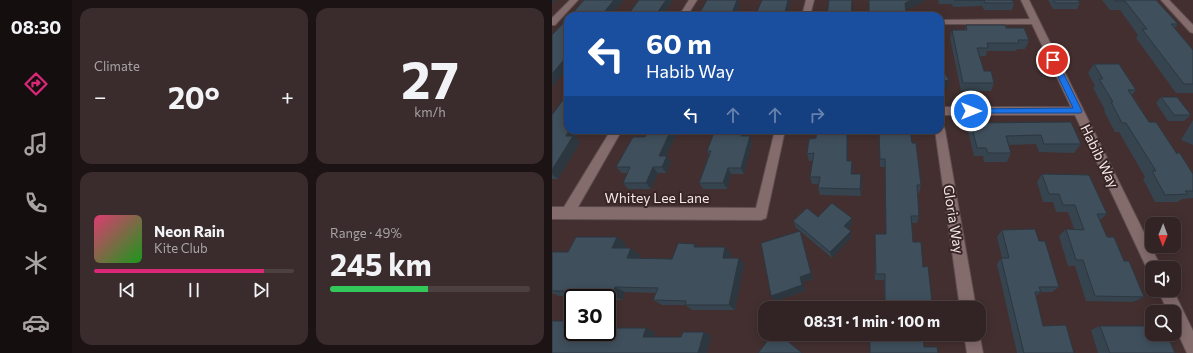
<!DOCTYPE html>
<meta charset="utf-8">
<style>
body{margin:0;font-family:Commissioner,sans-serif;background:#3a2b2c;color:#f1f3f6;height:100vh;display:flex;flex-direction:column;font-size:15px;white-space:nowrap}
*{box-sizing:border-box;margin:0}
p{font-size:13px;color:#a8a4a6}
.icon{flex:none;width:22px;height:22px;fill:none;stroke:currentColor;stroke-width:2;stroke-linecap:round;stroke-linejoin:round}
.map{position:relative;flex:1;overflow:hidden}
.details{display:flex;flex-direction:column;gap:8px;padding:8px;background:#1c1314;width:480px}
.details>*{flex:none}
.hud{position:absolute;left:12px;top:12px;width:380px;height:122px;border-radius:12px;box-shadow:0 2px 10px #0003,0 0 0 1px #4d4041;background:#1a4fa0;color:#fff;overflow:hidden}
.needle{width:26px;rotate:181deg}
.controls{position:absolute;left:593px;top:217px;display:grid;gap:8px}
.controls a{display:grid;place-items:center;width:36px;height:36px;border-radius:8px;background:#322324;box-shadow:0 2px 10px #0003,0 0 0 1px #4d4041;font-size:20px}
.speed{position:absolute;left:12px;top:289px;display:flex;gap:8px;font-size:20px;font-weight:700;text-align:center}
.speed>*{display:grid;place-content:center;width:52px;height:52px;border-radius:50%;background:#322324;box-shadow:0 2px 10px #0003,0 0 0 1px #4d4041;line-height:1}
.speed .limit{border:2px solid #111;border-radius:6px;background:#fff;color:#111}
.pin{position:absolute;display:grid;place-items:center;width:34px;height:34px;color:#fff;margin:-17px;border:2px solid #fff;border-radius:50%;box-shadow:0 1px 4px #0007}
.me{position:absolute;width:44px;margin:-22px;rotate:90deg;stroke-linejoin:round;filter:drop-shadow(0 0 3px #0008)}
.turn{display:flex;align-items:center;gap:14px;height:84px;padding:0 16px;font-size:18px}
.turn .icon{width:52px;height:52px;stroke-width:2.5}
.turn b{display:block;font-size:28px;line-height:34px}
.lanes{display:flex;align-items:center;height:38px;padding:0 16px;background:#0003;justify-content:center;gap:20px;direction:ltr}
.lanes .off{opacity:.35}
.big{font-size:30px;font-weight:700;line-height:1.1}
.details .tile{flex:1;display:flex;flex-direction:column;justify-content:center;gap:6px;min-width:0;padding:0 14px;border-radius:12px;background:#3a2b2c}
.details .dial{align-items:center;gap:0}
.dial b{font-size:52px;line-height:1}
.song{display:flex;align-items:center;gap:12px}
.cover{width:48px;height:48px;border-radius:6px;background:linear-gradient(135deg,hsl(340 70% 55%),hsl(120 70% 35%))}
.played{height:4px;border-radius:2px;background:linear-gradient(90deg,#db2777 85%,#4d4041 85%)}
.keys{display:flex;justify-content:space-around;direction:ltr}
.heat{display:flex;justify-content:space-between;align-items:center;font-size:22px;direction:ltr}
.charge{height:6px;border-radius:3px;background:linear-gradient(90deg,#34c759 49%,#4d4041 0)}
.details .tiles{flex:1;display:grid;gap:8px;grid-template-columns:repeat(2,1fr)}
.trip{position:absolute;left:206px;top:301px;width:228px;height:40px;border-radius:12px;background:#322324;box-shadow:0 2px 10px #0003,0 0 0 1px #4d4041;font-weight:700;line-height:40px;text-align:center}
main{display:flex;flex:1;min-height:0}
.menu{display:flex;flex-direction:column;width:72px;justify-content:space-around;align-items:center;background:#140e0e;color:#a8a4a6}
.menu .icon{width:28px;height:28px}
.menu .active{color:#db2777}
.menu b{font-size:18px;color:#f1f3f6}
.map>svg:first-child{display:block}
.lines{fill:none;stroke-linecap:round;stroke-linejoin:round}
.street-casing{stroke:#5e4d4e;stroke-width:2}
.street{fill:#846c6d;fill-rule:evenodd}
.wall{fill:#36444f}
.shaded-wall{fill:#2c3740}
.building{fill:#3f4f5c;stroke:#2c3740}
.route{fill:#1a73e8;stroke:#114b97}
.labels{text-anchor:middle;dominant-baseline:central;stroke-width:4;stroke-linejoin:round;paint-order:stroke}
.street-label{font-size:14px;fill:#f5e7e7;stroke:#382526}
</style>
<main>
<nav class="menu">
<b>08:30</b>
<svg class="icon active" aria-label="directions" viewBox="0 0 24 24"><path d="M12 3l9 9-9 9-9-9zM9 14v-3h6M13 9l2 2-2 2"/></svg>
<svg class="icon" aria-label="music" viewBox="0 0 24 24"><path d="M9 18V5l10-2v13"/><circle cx="6" cy="18" r="3"/><circle cx="16" cy="16" r="3"/></svg>
<svg class="icon" aria-label="phone" viewBox="0 0 24 24"><path d="M5 4h4l2 5-3 2q2 4 5 5l2-3 5 2v4C11 20 4 13 5 4z"/></svg>
<svg class="icon" aria-label="climate" viewBox="0 0 24 24"><path d="M12 3v18M4 7l16 10M4 17L20 7"/></svg>
<svg class="icon" aria-label="car" viewBox="0 0 24 24"><path d="M5 17H2v-5l4-1 3-4h7l3 4 3 1v5h-3M9 17h6M6 11h13"/><circle cx="7" cy="17" r="2"/><circle cx="17" cy="17" r="2"/></svg>
</nav>
<section class="details">
<div class="tiles">
<div class="tile"><p>Climate</p>
<div class="heat"><a>−</a><b class="big">20°</b><a>+</a></div>
</div>
<div class="tile dial"><b>27</b><p>km/h</p></div>
<div class="tile">
<div class="song"><i class="cover"></i><div><b>Neon Rain</b><p>Kite Club</p></div></div>
<div class="played"></div>
<div class="keys"><svg class="icon" aria-label="previous" viewBox="0 0 24 24"><path d="M18 5L8 12l10 7zM5 5v14"/></svg><svg class="icon" aria-label="pause" viewBox="0 0 24 24"><path d="M8 5v14M16 5v14"/></svg><svg class="icon" aria-label="next" viewBox="0 0 24 24"><path d="M6 5l10 7-10 7zM19 5v14"/></svg></div>
</div>
<div class="tile"><p>Range · 49%</p><b class="big">245 km</b><div class="charge"></div></div>
</div>
</section>
<div class="map">
<svg width="641" height="353" viewBox="0 0 641 353">
<rect width="100%" height="100%" fill="#432f30"/>
<g class="lines">
<defs>
<g id="street">
<polygon points="18,0 26,0 3,25 0,25 0,18"/>
<polygon points="137,0 145,0 135,16 127,16"/>
<polygon points="254,0 262,0 258,16 250,16"/>
<polygon points="469,0 477,0 607,263 609,268 600,268 600,274 597,273 523,115 388,115 388,107 519,107 480,24 388,24 388,20 478,19"/>
<polygon points="609,0 617,0 641,25 641,33 638,32"/>
<polygon points="388,126 392,127 393,130 424,308 408,308 383,130 388,130"/>
<polygon points="59,130 70,130 26,207 204,208 223,130 233,130 214,218 209,220 0,219 0,207 12,207"/>
<polygon points="606,290 621,290 641,331 641,353 635,353 622,325 622,312 616,312"/>
<polygon points="427,332 431,353 415,353 412,334 427,334"/>
</g>
</defs>
<!-- street casing -->
<use href="#street" class="street-casing"/>
<!-- street -->
<use href="#street" class="street"/>
</g>
<!-- wall -->
<g class="wall">
<polygon points="386,0 460,0 462,3 460,10 432,10 430,6 401,7 400,4 387,4"/>
<polygon points="496,0 526,0 528,3 525,9 501,9"/>
<polygon points="550,0 604,0 626,24 623,28 641,50 641,93 624,93 584,38 586,35 568,10 558,10"/>
<polygon points="414,25 454,28 477,40 473,49 465,49 464,51 435,51 434,56 428,56 432,71 442,83 439,91 409,91 398,38 400,30 413,30"/>
<polygon points="542,64 584,90 580,95 597,122 625,154 627,152 641,174 641,198 630,199 625,202 603,202 591,179 593,177 567,132 563,132 552,111 553,110 541,88 543,86 536,73"/>
<polygon points="609,97 639,115 632,121 616,121 604,103"/>
<polygon points="0,115 28,142 6,179 0,179"/>
<polygon points="641,120 641,145 629,140"/>
<polygon points="519,122 529,144 522,153 487,152 484,144 456,145 459,153 455,162 432,162 431,156 422,156 416,131 419,123"/>
<polygon points="126,130 114,156 119,162 114,173 106,173 99,189 76,189 71,183 76,173 70,173 64,167 93,137"/>
<polygon points="196,130 194,136 200,143 192,174 179,174 175,189 151,189 147,183 157,154 155,151"/>
<polygon points="296,130 296,161 301,168 301,174 310,181 309,196 268,195 266,188 267,184 260,184 258,177 261,161 257,161 255,154 264,138"/>
<polygon points="327,130 358,130 360,143 369,185 367,193 365,193 367,216 365,223 360,223 361,242 371,267 380,302 377,307 369,307 369,308 333,308 332,280 323,280 323,234 334,234 333,167 328,167"/>
<polygon points="490,174 555,214 548,220 555,237 572,261 592,297 581,302 534,301 523,266 516,266 507,236 514,229 522,229 516,212 504,212 501,202 491,202 485,182"/>
<polygon points="266,217 300,218 300,225 296,229 299,231 299,238 280,258 248,231 250,238 261,279 251,282 253,291 223,301 248,231 244,228 241,221"/>
<polygon points="450,230 487,241 507,287 500,292 489,292 484,296 491,326 522,353 465,353 445,264 449,258 450,258 445,237"/>
<polygon points="65,237 74,244 73,248 88,255 87,258 120,259 147,247 179,254 178,258 187,258 192,264 183,310 140,310 133,305 110,305 101,300 104,293 73,292 70,300 55,300 55,298 42,298 38,296 7,296 0,293 0,252 16,252"/>
<polygon points="548,326 623,353 546,353 539,330"/>
</g>
<!-- shaded-wall -->
<g class="shaded-wall">
<polygon points="0,0 4,0 0,4"/>
<polygon points="62,0 72,0 58,16 49,16"/>
<polygon points="114,0 121,0 111,16 103,16"/>
<polygon points="185,0 186,0 188,5 184,16 179,16"/>
<polygon points="236,0 239,0 235,16 232,16"/>
<polygon points="300,0 301,0 300,16 299,16"/>
<polygon points="359,0 372,0 372,2 352,11 353,3"/>
<polygon points="16,55 16,68 0,87 0,74"/>
<polygon points="397,80 395,89 388,90 388,82"/>
<polygon points="17,130 29,130 24,138 28,142 6,179 0,174 0,170 14,136"/>
<polygon points="119,130 126,130 112,162 107,156"/>
<polygon points="191,130 196,130 192,142 189,136"/>
<polygon points="295,130 296,130 296,168 295,161"/>
<polygon points="198,136 200,143 192,174 189,168"/>
<polygon points="115,156 119,162 114,173 110,167"/>
<polygon points="300,161 301,168 300,181 299,174"/>
<polygon points="101,167 106,173 99,189 94,183"/>
<polygon points="176,168 179,174 175,189 171,183"/>
<polygon points="309,174 310,181 309,196 308,189"/>
<polygon points="300,218 300,225 293,233 292,226"/>
<polygon points="248,231 250,238 261,279 251,282 253,291 223,301 219,296"/>
<polygon points="299,231 299,238 280,258 278,252"/>
<polygon points="65,237 74,244 70,255 60,248"/>
<polygon points="143,244 150,251 142,247"/>
<polygon points="173,247 179,254 176,264 171,258"/>
<polygon points="79,248 88,255 85,264 75,258"/>
<polygon points="187,258 192,264 183,310 177,305"/>
<polygon points="63,287 73,292 70,300 60,295"/>
<polygon points="94,328 103,332 101,341 91,337"/>
<polygon points="152,332 159,336 155,353 146,353"/>
</g>
<!-- building -->
<g class="building">
<polygon points="32,0 62,0 49,16 18,16"/>
<polygon points="87,0 114,0 103,16 75,16"/>
<polygon points="155,0 185,0 179,16 146,16"/>
<polygon points="210,0 236,0 232,16 203,16"/>
<polygon points="277,0 300,0 299,16 275,16"/>
<polygon points="317,0 359,0 353,3 354,16 317,16"/>
<polygon points="402,0 460,0 462,3 433,3 432,0"/>
<polygon points="502,0 526,0 528,3 503,3"/>
<polygon points="562,0 604,0 626,24 619,24 641,50 641,84 632,84 590,29 595,29 573,1 563,1"/>
<polygon points="16,18 16,55 0,74 0,35"/>
<polygon points="414,25 453,25 454,28 472,28 477,40 466,40 467,43 435,43 436,48 425,48 432,71 439,71 442,83 411,83 400,30 415,30"/>
<polygon points="542,64 567,64 584,90 576,90 597,122 604,122 625,154 627,152 641,174 641,191 633,191 636,194 613,195 600,171 604,171 574,123 570,123 559,102 561,102 547,79 551,79"/>
<polygon points="388,65 397,80 388,82"/>
<polygon points="16,93 16,130 17,130 14,136 21,136 0,170 0,115"/>
<polygon points="609,97 625,97 639,115 622,115"/>
<polygon points="519,122 529,144 492,144 489,135 454,136 459,153 436,153 434,148 425,148 419,123"/>
<polygon points="97,130 119,130 107,156 115,156 110,167 101,167 94,183 71,183 78,167 64,167 81,137 93,137"/>
<polygon points="163,130 191,130 189,136 198,136 189,168 176,168 171,183 147,183 159,151 155,151"/>
<polygon points="265,130 295,130 295,161 300,161 299,174 309,174 308,189 266,188 268,177 258,177 262,153 255,154 257,139 264,138"/>
<polygon points="327,130 358,130 360,143 364,143 369,185 365,185 367,216 359,216 361,242 369,242 371,267 376,266 380,302 369,302 369,308 333,308 333,274 324,274 323,234 334,234 333,159 328,159"/>
<polygon points="490,174 537,175 555,214 545,214 555,237 562,237 572,261 577,261 592,297 543,296 531,260 524,260 514,229 532,230 523,205 511,205 507,194 497,194"/>
<polygon points="280,203 300,218 292,226 299,231 278,252 241,221 255,208 266,217"/>
<polygon points="483,229 487,241 493,241 507,287 487,287 489,292 483,292 491,326 514,325 522,353 472,353 449,258 457,258 450,230"/>
<polygon points="248,231 259,273 248,277 250,285 219,296 209,243"/>
<polygon points="24,237 65,237 60,248 79,248 75,258 120,259 126,243 143,244 142,247 173,247 171,258 187,258 177,305 133,305 134,301 101,300 106,288 63,287 60,295 35,295 37,291 0,291 0,252 16,252"/>
<polygon points="0,321 21,321 21,332 55,332 55,328 94,328 91,337 129,337 131,332 152,332 146,353 0,353"/>
<polygon points="548,326 600,326 600,334 615,334 623,353 558,353"/>
<polygon points="221,334 227,334 250,353 206,353"/>
<polygon points="318,334 371,334 372,347 385,347 386,353 318,353"/>
</g>
<!-- route -->
<polygon class="route" points="499,58 504,58 505,60 530,111 529,113 416,113 416,109 419,109 521,108 498,60"/>
<g class="labels">
<!-- street labels -->
<g class="street-label">
<text transform="translate(548 156) rotate(64)">Habib Way</text>
<text x="105" y="197">Whitey Lee Lane</text>
<text transform="translate(402 219) rotate(81)">Gloria Way</text>
</g>
</g>
</svg>
<div class="controls">
<a><svg class="needle" viewBox="-14 -14 28 28"><path d="M0-13l5 13h-10z" fill="#e53935"/><path d="M0 13l5-13h-10z" fill="#a8a4a6"/></svg></a>
<a><svg class="icon" aria-label="sound" viewBox="0 0 24 24"><path d="M4 9h4l5-4v14l-5-4H4zM17 9q2 3 0 6"/></svg></a>
<a><svg class="icon" aria-label="search" viewBox="0 0 24 24"><circle cx="10" cy="10" r="6"/><path d="M15 15l6 6"/></svg></a>
</div>
<div class="speed"><div class="limit">30</div></div>
<div class="pin" style="left:501px;top:60px;background:#d93025"><svg class="icon" aria-label="arrive" viewBox="0 0 24 24"><path d="M6 21V4h12l-3 4 3 4H6"/></svg></div>
<svg class="me" style="left:419px;top:111px" viewBox="-20 -20 40 40"><circle r="17" fill="#1a73e8" stroke="#fff" stroke-width="3"/><path d="M0-11L8 9 0 5-8 9z" fill="#fff"/></svg>
<div class="trip">08:31 · 1 min · 100 m</div>
<div class="hud">
<div class="turn"><svg class="icon" aria-label="left" viewBox="0 0 24 24"><path d="M17 20v-9H6M10 6l-5 5 5 5"/></svg><div><b>60 m</b>Habib Way</div></div>
<div class="lanes"><svg class="icon" aria-label="left" viewBox="0 0 24 24"><path d="M17 20v-9H6M10 6l-5 5 5 5"/></svg><svg class="icon off" aria-label="ahead" viewBox="0 0 24 24"><path d="M12 20V5M6 11l6-6 6 6"/></svg><svg class="icon off" aria-label="ahead" viewBox="0 0 24 24"><path d="M12 20V5M6 11l6-6 6 6"/></svg><svg class="icon off" aria-label="right" viewBox="0 0 24 24"><path d="M7 20v-9h11M14 6l5 5-5 5"/></svg></div>
</div>
</div>
</main>
